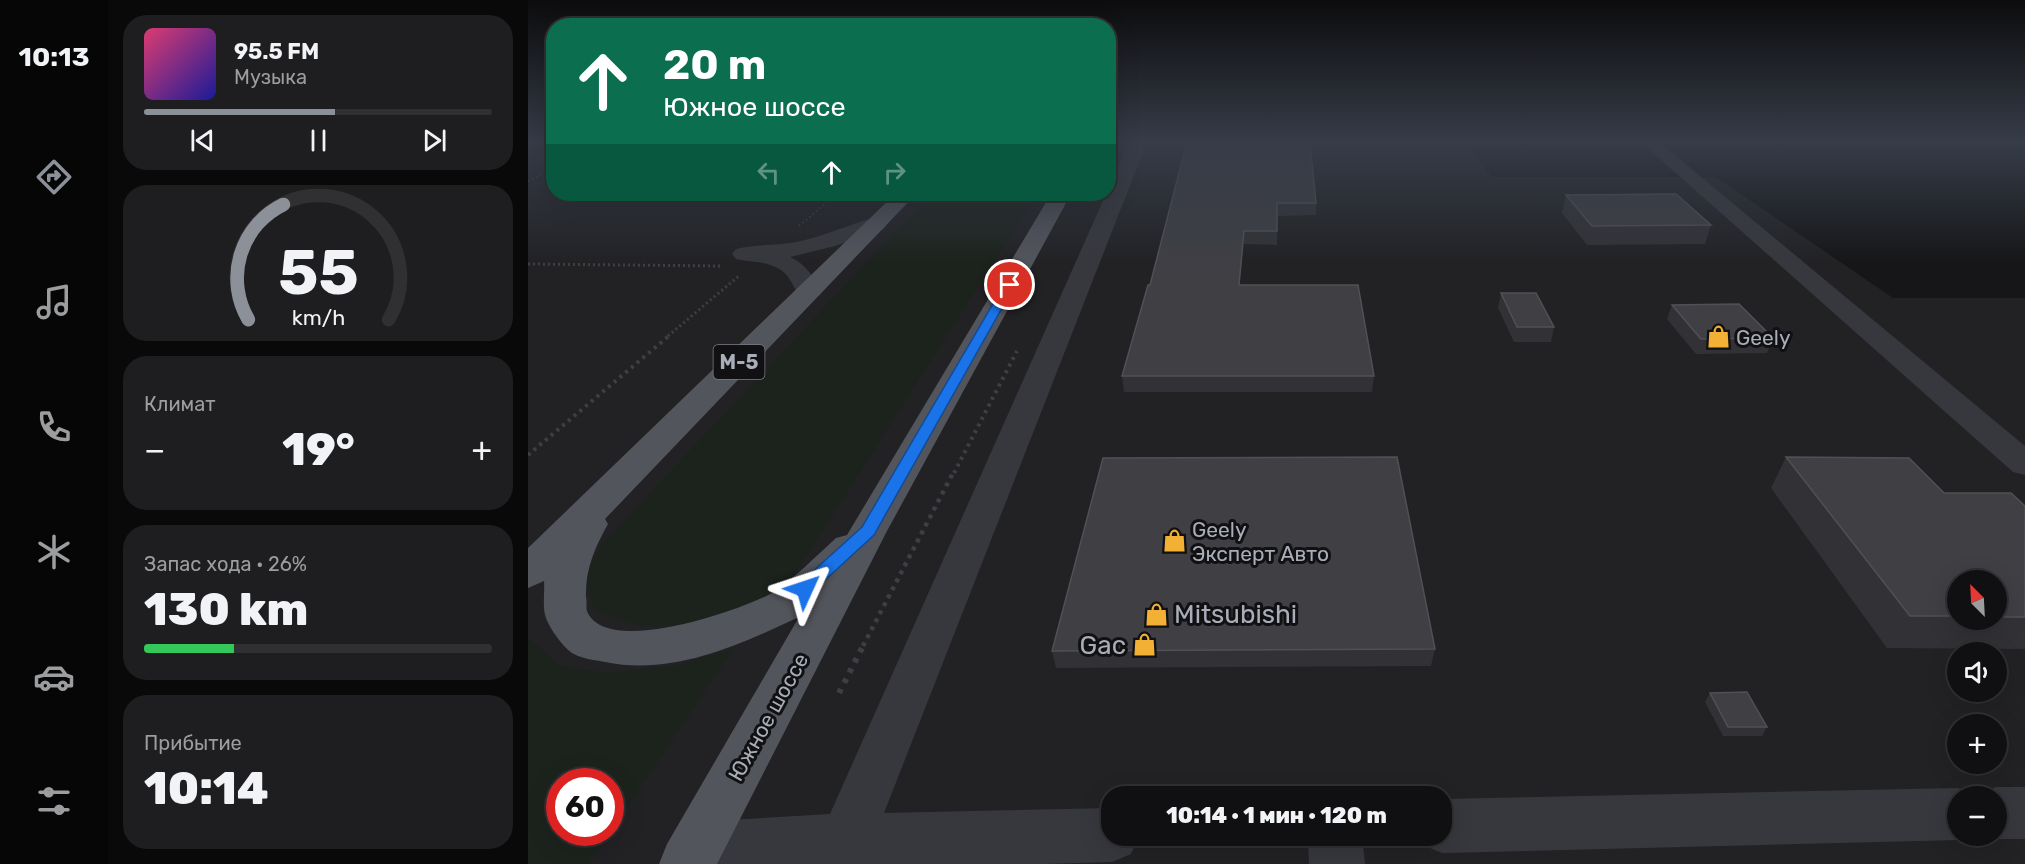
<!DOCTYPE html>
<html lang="ru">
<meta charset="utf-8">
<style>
body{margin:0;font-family:Rubik,sans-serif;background:#1e1e20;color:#f1f3f6;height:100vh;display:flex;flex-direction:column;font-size:22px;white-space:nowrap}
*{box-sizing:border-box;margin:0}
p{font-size:20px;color:#9c9d9f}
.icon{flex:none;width:33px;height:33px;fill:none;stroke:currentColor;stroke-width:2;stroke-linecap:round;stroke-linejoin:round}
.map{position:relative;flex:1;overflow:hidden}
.details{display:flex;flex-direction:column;gap:15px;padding:15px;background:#09090a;width:420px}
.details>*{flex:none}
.guide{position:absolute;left:18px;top:18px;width:570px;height:183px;border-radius:24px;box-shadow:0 6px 24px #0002,0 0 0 2px #303032;background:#0b6e4f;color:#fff;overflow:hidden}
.needle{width:39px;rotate:336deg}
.buttons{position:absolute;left:1419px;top:570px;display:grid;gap:12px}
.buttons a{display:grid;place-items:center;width:60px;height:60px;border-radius:50%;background:#101012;box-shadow:0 6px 24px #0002,0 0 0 2px #303032;font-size:30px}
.speed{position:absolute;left:18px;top:768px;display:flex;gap:12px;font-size:30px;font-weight:700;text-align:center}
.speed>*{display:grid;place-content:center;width:78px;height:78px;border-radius:50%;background:#101012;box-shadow:0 6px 24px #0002,0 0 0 2px #303032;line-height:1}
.speed .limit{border:9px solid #d22;background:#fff;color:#111}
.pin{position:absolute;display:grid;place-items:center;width:51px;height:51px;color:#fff;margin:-26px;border:3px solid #fff;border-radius:50%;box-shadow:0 2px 6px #0007}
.me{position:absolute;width:66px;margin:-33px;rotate:48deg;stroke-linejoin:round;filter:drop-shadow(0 0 4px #0008)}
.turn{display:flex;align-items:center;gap:21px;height:126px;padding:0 18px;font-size:27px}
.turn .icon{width:78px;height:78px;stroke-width:2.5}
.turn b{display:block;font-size:42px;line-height:51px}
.lanes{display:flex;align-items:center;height:57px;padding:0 18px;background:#0003;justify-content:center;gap:30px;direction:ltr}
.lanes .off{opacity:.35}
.big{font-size:45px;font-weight:800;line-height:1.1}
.details .tile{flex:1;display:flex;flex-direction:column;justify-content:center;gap:9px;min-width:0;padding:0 21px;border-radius:24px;background:#1e1e20}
.details .dial{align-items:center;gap:0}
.dial svg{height:156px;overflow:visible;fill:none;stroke:#303032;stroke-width:7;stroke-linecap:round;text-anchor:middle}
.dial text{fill:#f1f3f6;stroke:none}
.song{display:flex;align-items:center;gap:18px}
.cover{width:72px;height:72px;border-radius:9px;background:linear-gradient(135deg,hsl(340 70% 55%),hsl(240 70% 35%))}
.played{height:6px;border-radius:3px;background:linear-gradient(90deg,#8c9099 55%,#303032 55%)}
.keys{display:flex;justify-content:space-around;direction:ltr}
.heat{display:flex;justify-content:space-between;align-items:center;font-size:33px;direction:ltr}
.charge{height:9px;border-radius:4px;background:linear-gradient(90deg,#34c759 26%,#303032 0)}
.trip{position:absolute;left:573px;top:786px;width:351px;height:60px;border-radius:24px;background:#101012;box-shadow:0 6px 24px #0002,0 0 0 2px #303032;font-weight:800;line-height:60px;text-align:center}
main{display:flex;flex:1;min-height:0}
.tabs{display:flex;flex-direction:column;width:108px;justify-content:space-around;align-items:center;background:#060607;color:#9c9d9f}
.tabs .icon{width:42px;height:42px}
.tabs .on{color:#8c9099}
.tabs b{font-size:27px;color:#f1f3f6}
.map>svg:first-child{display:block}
.built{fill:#222225;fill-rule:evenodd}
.green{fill:#1c231d}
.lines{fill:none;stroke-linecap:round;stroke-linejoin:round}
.path-far4{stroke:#3d3f44;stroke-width:2;stroke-dasharray:1.5 3;stroke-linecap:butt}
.path-far3{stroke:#3d3f44;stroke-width:3;stroke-dasharray:2 3;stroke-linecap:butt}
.path-far2{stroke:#3d3f44;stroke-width:4;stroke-dasharray:3 4.5;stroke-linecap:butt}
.path-far1{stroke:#3d3f44;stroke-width:4.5;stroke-dasharray:4 5;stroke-linecap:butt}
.path{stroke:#3d3f44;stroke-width:6;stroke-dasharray:4.5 7;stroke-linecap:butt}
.minor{fill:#37383d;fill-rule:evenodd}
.major{fill:#53555c;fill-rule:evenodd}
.wall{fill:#323236;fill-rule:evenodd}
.shaded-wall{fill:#212124}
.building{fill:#3f3f44;stroke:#4f5156;stroke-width:1.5}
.route{fill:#1a73e8;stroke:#114b97;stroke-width:1.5}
.labels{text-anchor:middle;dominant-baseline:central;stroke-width:6;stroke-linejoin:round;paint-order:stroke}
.shield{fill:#111113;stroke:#7b7e86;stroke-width:1.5}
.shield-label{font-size:20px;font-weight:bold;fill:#a8adb8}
.poi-label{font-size:21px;fill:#a8adb8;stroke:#111113;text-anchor:start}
.street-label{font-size:21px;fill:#a8adb8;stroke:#111113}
.near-poi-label{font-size:26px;fill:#a8adb8;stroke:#111113;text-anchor:start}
</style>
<main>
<nav class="tabs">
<b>10:13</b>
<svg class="icon on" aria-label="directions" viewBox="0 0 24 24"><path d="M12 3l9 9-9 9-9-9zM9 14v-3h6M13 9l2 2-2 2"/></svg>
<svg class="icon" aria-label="music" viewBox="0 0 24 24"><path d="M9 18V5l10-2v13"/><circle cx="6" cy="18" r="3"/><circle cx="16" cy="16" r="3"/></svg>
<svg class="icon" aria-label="phone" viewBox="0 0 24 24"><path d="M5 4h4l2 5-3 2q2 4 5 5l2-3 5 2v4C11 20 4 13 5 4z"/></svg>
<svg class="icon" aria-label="climate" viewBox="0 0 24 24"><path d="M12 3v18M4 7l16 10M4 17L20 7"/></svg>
<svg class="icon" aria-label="car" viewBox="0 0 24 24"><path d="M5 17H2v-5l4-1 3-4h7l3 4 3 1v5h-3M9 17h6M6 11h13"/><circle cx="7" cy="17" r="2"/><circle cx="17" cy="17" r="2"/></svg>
<svg class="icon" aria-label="filters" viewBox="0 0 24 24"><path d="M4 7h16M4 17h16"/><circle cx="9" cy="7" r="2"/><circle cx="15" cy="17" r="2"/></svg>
</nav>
<section class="details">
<div class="tile">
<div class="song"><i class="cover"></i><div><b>95.5 FM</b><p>Музыка</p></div></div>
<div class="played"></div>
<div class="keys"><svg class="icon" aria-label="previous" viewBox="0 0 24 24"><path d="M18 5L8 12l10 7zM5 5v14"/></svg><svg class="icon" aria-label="pause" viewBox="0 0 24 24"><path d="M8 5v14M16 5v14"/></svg><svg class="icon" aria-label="next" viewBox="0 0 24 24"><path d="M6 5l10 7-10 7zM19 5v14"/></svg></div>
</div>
<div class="tile dial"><svg viewBox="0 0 100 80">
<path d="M14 69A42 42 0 1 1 86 69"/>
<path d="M14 69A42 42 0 0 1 32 10" stroke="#8c9099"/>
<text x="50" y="56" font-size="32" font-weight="700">55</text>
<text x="50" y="72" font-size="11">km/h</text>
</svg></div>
<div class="tile"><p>Климат</p>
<div class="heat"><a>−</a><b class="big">19°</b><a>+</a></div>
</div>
<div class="tile"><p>Запас хода · 26%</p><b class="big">130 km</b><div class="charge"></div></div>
<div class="tile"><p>Прибытие</p><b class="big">10:14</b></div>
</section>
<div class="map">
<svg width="1497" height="864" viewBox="0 0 1497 864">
<rect width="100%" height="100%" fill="#161618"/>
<!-- built -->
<path class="built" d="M0 142H25L26 194H580L581 142H935L964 177H1188L1365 298H1497V864H0ZM1430 580H1468V620H1430ZM1430 652H1468V692H1430ZM1430 724H1468V764H1430ZM32 782H82V832H32ZM584 796H914V836H584ZM1430 796H1468V836H1430Z"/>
<!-- green -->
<g class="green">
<polygon points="403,194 509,194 267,574 232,600 201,614 155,626 111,626 67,611 55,577 75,543"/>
<polygon points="0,637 31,665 79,673 150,665 205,649 83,832 82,782 32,782 32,832 82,832 61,864 0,864"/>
</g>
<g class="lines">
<!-- path-far4 -->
<g class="path-far4">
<polyline points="26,153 10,160 26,160"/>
<polyline points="0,181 26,169"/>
<polyline points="271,226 309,194"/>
</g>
<!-- path-far3 -->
<g class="path-far3">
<polyline points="0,264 194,266"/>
<polyline points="140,336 212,275"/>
</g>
<!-- path-far2 -->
<g class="path-far2">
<polyline points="0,455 142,335"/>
<polyline points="426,473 489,351"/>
</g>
<!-- path-far1 -->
<polyline class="path-far1" points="335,646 426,471"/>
<!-- path -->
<polyline class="path" points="311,693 336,644"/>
<!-- minor -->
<g class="minor">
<polygon points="601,142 619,142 356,813 584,808 584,836 611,836 603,854 584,862 515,864 145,864 139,850 147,830 167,822 302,814 578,194 580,194 580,189"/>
<polygon points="1113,142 1131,142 1497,446 1497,475 1485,472"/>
<path d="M348 217 356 219 359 224 356 229 307 246 262 257C277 263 286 278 295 291L291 296C264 303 269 281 253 270 236 260 225 263 208 259L204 254 208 249C227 244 248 246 268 242 295 237 321 224 348 217Z"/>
<polygon points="1468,787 1497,787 1497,839 1468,839 1459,836 1468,836 1468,796 1430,796 1430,836 1441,836 1430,840 914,853 895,845 891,836 914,836 914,799 1430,788 1449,795"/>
<polygon points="780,836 834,836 837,864 781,864"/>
</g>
<!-- major -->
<path class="major" d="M367 194H388L77 519 80 524C67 547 57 570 58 597 59 601 58 607 59 611 77 658 215 610 246 592 267 578 289 555 308 538L319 535 523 194H543L359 531 189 864H131L139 844 271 617C211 645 145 676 77 662 67 660 55 659 46 654 36 649 22 629 18 618 14 608 17 592 16 581L0 588V548Z"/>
</g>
<!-- wall -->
<g class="wall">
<polygon points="659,142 788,203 788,215 749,216 749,245 716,244 713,285 846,376 844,392 596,392 594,376 622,285"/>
<polygon points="1038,195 1183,225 1177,244 1059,245 1034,213"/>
<polygon points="973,293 1026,327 1023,342 986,342 970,308"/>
<polygon points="1144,305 1245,338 1239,353 1168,354 1139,319"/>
<path d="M1258 457 1416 493 1497 506V649L1359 648 1243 488ZM1430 580H1468V620H1430Z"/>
<polygon points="907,649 903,666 528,668 524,651"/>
<polygon points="1182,693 1239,727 1234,736 1195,736 1177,702"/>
</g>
<!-- shaded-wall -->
<g class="shaded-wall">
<polygon points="0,142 26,142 26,146 0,158"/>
<polygon points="716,231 716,244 712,299 711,285"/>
</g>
<!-- building -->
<g class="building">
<polygon points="659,142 782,142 788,203 749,203 749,231 716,231 711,285 830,285 846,376 594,376 620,285 622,285"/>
<polygon points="1148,194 1183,225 1064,226 1038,195"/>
<polygon points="973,293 1008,293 1026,327 989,327"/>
<polygon points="1211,304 1245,338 1173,339 1144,305"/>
<polygon points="869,457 907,649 524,651 575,458"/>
<polygon points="1258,457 1381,458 1416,493 1483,493 1497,506 1497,617 1468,617 1468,580 1430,580 1430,616 1382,616"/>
<polygon points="1219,692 1239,727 1200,727 1182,693"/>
</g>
<!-- sky -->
<linearGradient id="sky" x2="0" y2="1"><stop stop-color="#0c0c0d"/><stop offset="0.54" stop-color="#363c48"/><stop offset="1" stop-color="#363c48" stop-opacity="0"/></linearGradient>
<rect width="1497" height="263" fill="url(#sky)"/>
<!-- route -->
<polygon class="route" points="482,282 487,285 346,535 283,593 277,595 271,593 268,589 271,584 334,527 476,285"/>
<!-- icons -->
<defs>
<symbol id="shop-bare" viewBox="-9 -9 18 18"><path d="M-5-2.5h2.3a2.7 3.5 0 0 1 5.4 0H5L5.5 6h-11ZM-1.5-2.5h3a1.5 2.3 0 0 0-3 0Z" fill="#f2b134" stroke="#111113" stroke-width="2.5" paint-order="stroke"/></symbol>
</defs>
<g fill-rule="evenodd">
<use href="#shop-bare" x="1174" y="320" width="33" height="33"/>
<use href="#shop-bare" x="630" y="524" width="33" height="33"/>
<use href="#shop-bare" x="612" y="598" width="33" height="33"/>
<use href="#shop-bare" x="600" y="628" width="33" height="33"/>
</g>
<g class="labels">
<!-- shield labels -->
<rect class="shield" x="185.5" y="345" width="51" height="34" rx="4.5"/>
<g class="shield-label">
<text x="211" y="362">М-5</text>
</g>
<!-- poi labels -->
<g class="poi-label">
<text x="1208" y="337">Geely</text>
<text x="664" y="529">Geely<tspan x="664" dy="24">Эксперт Авто</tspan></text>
</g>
<!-- street labels -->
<g class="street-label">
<text transform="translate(240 717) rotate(-61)">Южное шоссе</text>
</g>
<!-- near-poi labels -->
<g class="near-poi-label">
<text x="646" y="614">Mitsubishi</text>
<text x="598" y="645" text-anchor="end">Gac</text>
</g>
</g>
</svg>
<div class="buttons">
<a><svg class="needle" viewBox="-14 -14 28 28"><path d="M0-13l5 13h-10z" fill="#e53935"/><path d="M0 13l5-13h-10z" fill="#9c9d9f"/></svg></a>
<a><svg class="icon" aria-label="sound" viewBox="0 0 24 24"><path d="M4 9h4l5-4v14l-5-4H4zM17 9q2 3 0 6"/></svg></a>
<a>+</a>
<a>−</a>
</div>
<div class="speed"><div class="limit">60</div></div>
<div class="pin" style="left:482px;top:285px;background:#d93025"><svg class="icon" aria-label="arrive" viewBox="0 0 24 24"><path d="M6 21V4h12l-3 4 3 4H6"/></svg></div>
<svg class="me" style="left:277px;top:589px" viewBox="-20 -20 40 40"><path d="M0-17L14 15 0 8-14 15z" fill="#1a73e8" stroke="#fff" stroke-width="4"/></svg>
<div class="trip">10:14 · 1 мин · 120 m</div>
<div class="guide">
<div class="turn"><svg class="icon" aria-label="ahead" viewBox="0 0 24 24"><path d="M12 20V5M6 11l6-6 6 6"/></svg><div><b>20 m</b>Южное шоссе</div></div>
<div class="lanes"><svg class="icon off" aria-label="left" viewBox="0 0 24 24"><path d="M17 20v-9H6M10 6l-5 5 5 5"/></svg><svg class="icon" aria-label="ahead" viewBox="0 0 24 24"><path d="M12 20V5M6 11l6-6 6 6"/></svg><svg class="icon off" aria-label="right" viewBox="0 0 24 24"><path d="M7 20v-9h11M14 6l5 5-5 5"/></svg></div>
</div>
</div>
</main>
